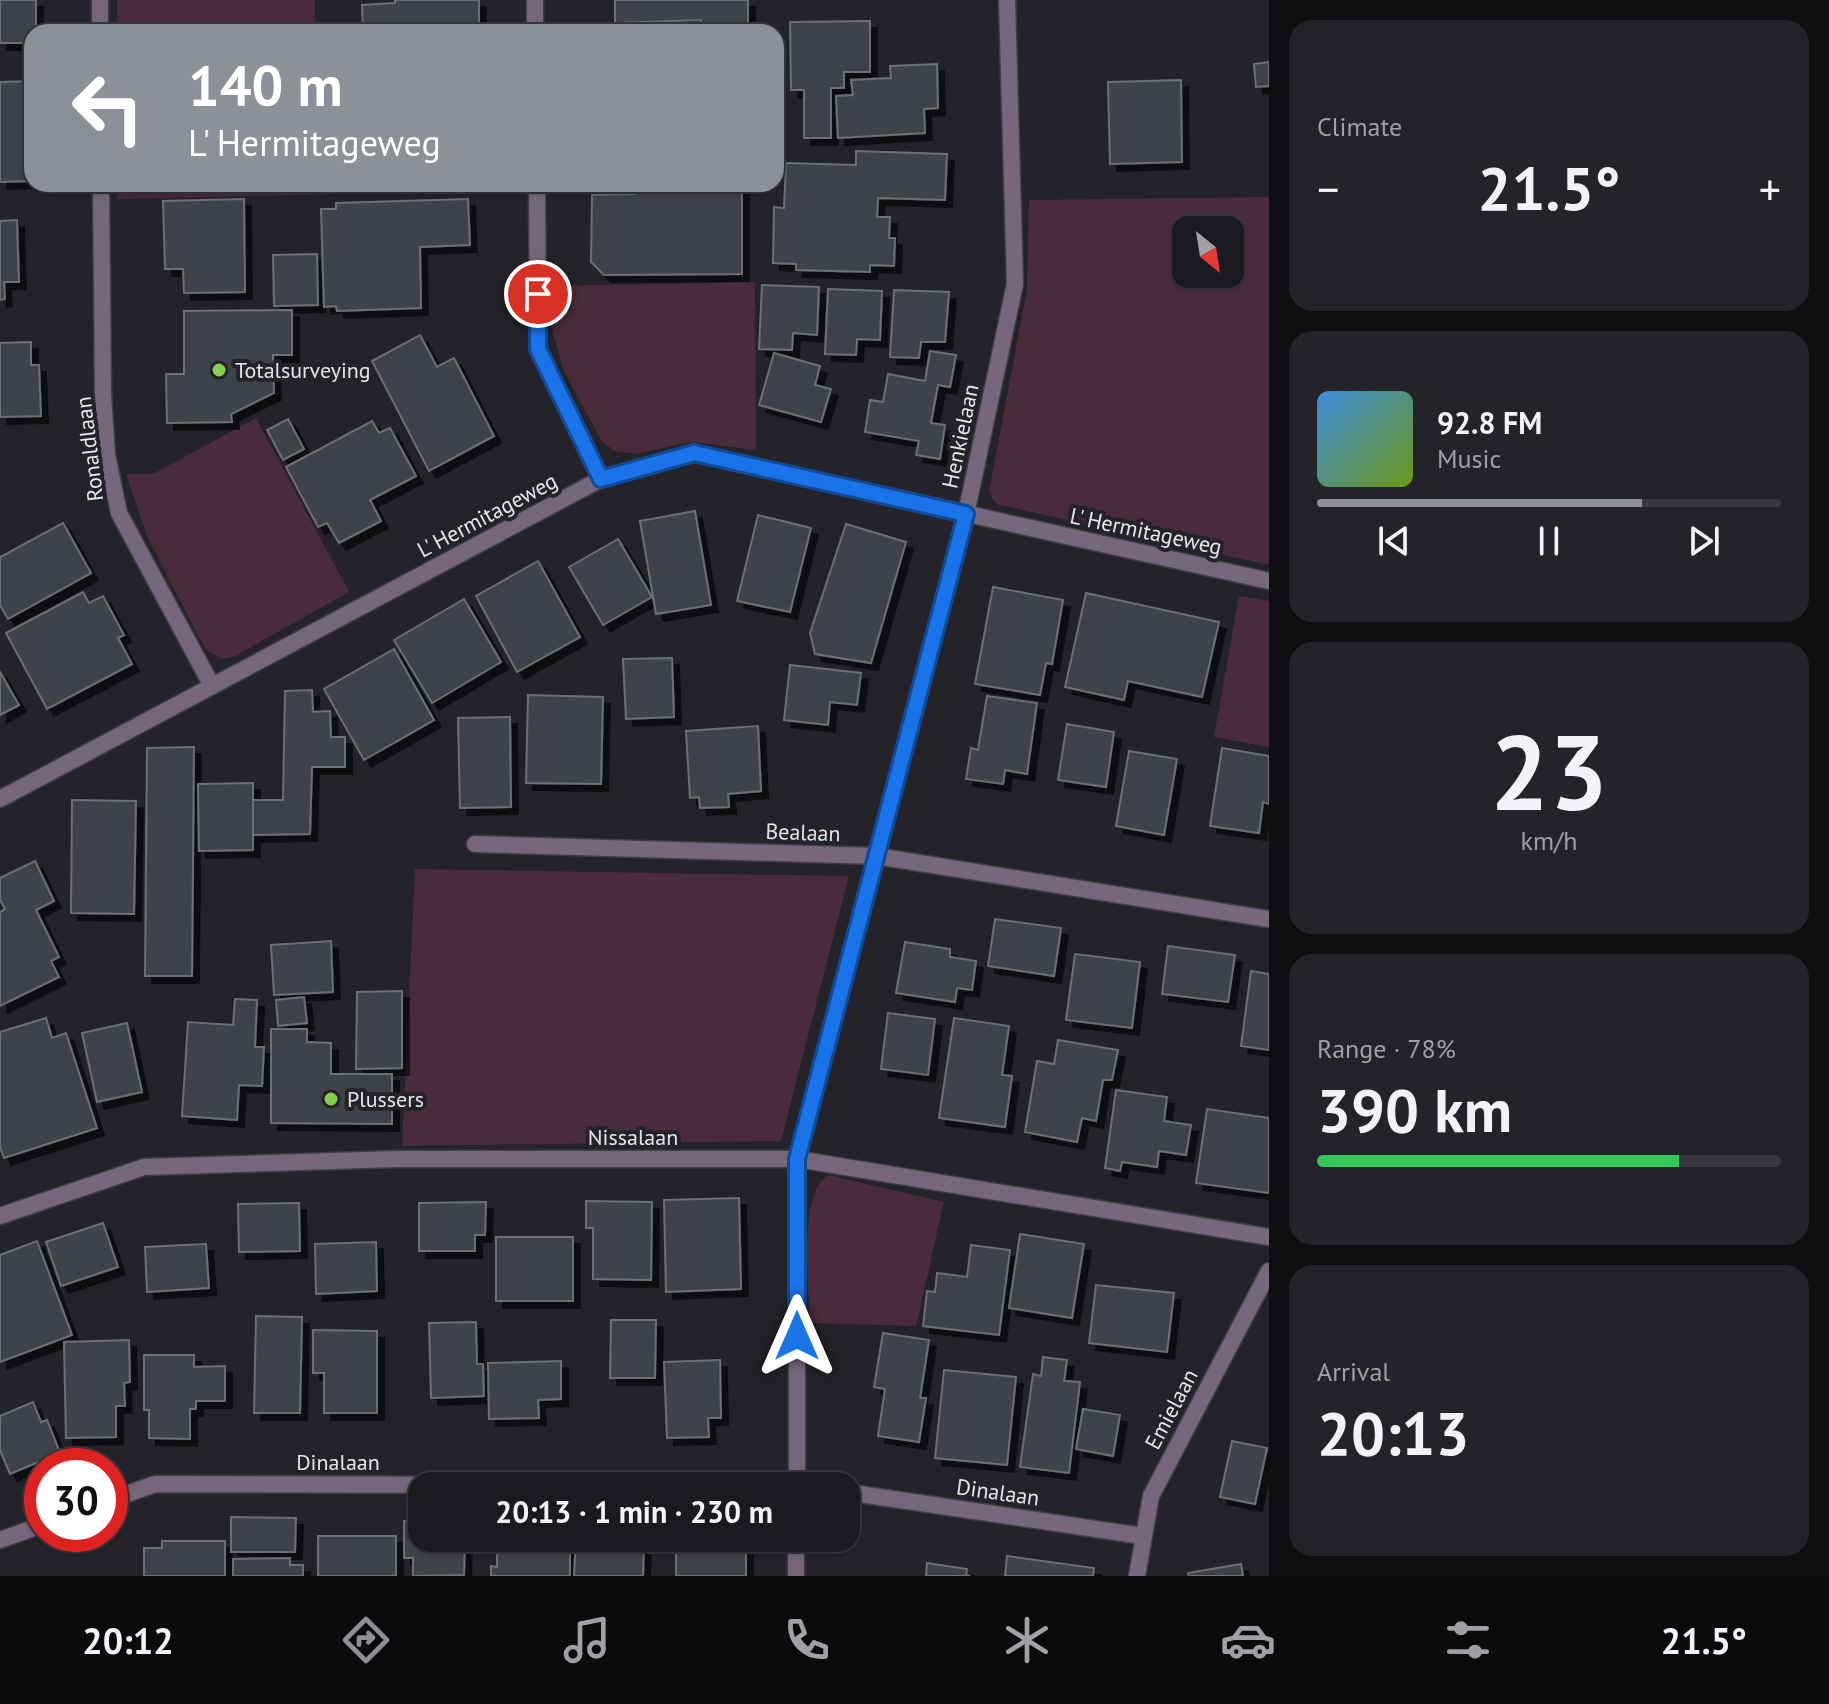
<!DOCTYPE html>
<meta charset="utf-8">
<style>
body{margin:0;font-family:"PT Sans",sans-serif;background:#242328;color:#f1f3f6;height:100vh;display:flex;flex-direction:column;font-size:30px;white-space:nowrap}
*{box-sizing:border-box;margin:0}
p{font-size:26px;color:#a0a1a4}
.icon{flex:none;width:44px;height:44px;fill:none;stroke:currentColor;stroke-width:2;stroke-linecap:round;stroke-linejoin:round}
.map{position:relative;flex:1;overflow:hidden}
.details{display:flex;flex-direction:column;gap:20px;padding:20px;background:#0f0e11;width:560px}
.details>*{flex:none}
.banner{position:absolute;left:24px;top:24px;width:760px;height:168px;border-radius:24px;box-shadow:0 2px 6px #0004,0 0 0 2px #39383d;background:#8c9099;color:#fff;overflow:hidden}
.needle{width:52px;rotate:150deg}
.controls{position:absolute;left:1172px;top:216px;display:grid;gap:16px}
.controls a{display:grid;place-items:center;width:72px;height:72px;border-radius:16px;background:#1b1a1f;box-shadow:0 2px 6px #0004,0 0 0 2px #39383d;font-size:40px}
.speed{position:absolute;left:24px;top:1448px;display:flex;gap:16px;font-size:40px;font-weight:700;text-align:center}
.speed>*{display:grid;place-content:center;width:104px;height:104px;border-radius:50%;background:#1b1a1f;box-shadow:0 2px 6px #0004,0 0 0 2px #39383d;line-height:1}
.speed .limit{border:12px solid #d22;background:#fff;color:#111}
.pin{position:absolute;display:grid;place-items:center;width:68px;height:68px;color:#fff;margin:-34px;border:4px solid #fff;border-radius:50%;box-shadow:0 2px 8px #0007}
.me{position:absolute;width:88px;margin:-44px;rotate:0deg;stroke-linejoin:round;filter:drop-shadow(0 0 6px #0008)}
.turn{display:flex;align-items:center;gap:28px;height:168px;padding:0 32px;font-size:36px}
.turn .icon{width:104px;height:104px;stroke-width:2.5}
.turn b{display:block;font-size:56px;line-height:68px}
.big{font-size:60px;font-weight:600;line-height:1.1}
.details .tile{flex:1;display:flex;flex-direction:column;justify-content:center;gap:12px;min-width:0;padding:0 28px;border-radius:24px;background:#242328}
.details .dial{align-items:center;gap:0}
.dial b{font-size:104px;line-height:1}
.song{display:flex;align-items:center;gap:24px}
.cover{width:96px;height:96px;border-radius:12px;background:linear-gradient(135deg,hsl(210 70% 55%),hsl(80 70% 35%))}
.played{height:8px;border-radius:4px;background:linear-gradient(90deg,#8c9099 70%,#39383d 70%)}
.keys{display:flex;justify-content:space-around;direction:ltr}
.heat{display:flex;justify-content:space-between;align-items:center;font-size:44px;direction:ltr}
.charge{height:12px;border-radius:6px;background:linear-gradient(90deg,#34c759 78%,#39383d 0)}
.trip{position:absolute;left:408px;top:1472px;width:452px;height:80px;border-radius:24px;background:#1b1a1f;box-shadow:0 2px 6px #0004,0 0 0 2px #39383d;font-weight:600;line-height:80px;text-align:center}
.dock{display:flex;height:128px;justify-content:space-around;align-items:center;background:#0b0a0c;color:#a0a1a4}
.dock .icon{width:56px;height:56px}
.dock .active{color:#8c9099}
.dock b{font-size:36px;color:#f1f3f6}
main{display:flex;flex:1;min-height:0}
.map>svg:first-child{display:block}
.green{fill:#4a2b3a;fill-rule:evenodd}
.building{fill:#3f4348;stroke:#6b6f74;stroke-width:2;filter:url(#shadow)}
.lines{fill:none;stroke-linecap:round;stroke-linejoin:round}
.minor-casing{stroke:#3f3e44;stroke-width:19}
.minor{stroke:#76677b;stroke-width:16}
.route-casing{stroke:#114b97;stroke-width:20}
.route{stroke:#1a73e8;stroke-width:14}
.poi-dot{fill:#86cf4b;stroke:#242329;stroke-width:3}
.labels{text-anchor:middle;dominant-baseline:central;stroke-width:8;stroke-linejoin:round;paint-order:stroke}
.poi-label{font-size:22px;fill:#e6e6ea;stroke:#242329;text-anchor:start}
.street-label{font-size:22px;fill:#e6e6ea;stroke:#242329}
</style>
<main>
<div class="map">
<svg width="1269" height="1576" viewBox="0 0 1269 1576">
<defs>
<filter id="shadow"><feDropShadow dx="7" dy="7" stdDeviation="0" flood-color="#0009"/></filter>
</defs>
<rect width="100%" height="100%" fill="#242329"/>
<!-- green -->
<g class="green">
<rect x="117" y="0" width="198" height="32"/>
<polygon points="117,184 520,184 520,190 117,199"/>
<path d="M1269 197V565L996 504 989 492 1027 289 1029 200ZM1186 230H1230V274H1186Z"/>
<polygon points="755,282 756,450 690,442 637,454 615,451 602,442 564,371 553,333 551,286"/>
<polygon points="256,418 349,592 235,656 222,659 205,649 147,536 126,474 153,474"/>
<polygon points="1239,596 1269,601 1269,747 1214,737"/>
<polygon points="415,869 849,876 781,1141 402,1146"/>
<path d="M828 1175 944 1202 916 1326 810 1323C809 1288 797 1196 828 1175Z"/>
</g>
<!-- building -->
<g class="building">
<polygon points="0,0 36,0 36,32 32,32 32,43 0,43"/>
<polygon points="395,0 479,0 479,32 363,32 362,5 395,3"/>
<polygon points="615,0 748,0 748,32 701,32 701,20 615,23"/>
<polygon points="870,21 870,72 844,72 844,88 831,88 831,138 804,138 804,90 791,90 790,22"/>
<polygon points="1269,62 1269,86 1256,87 1254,64"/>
<polygon points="937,64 938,108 924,109 925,133 838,138 836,96 853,95 851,80 891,78 890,66"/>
<polygon points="1181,80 1182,162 1110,164 1108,82"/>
<polygon points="32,81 32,181 0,182 0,82"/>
<polygon points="856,151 947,154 945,200 878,198 877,217 890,217 889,238 895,238 894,266 870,265 870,272 796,270 796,264 773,263 774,207 784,208 786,163 856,165"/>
<polygon points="635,184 742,184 742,274 604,275 591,262 592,195 635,194"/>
<polygon points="244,199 245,292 184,293 183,269 165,269 163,201"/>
<polygon points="468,199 470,245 420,247 421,308 337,311 336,306 324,307 321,209 336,209 336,203"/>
<polygon points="17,220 19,282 4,282 5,299 0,300 0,221"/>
<polygon points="317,254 318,305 274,306 273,255"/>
<polygon points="762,285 819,287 817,335 793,333 792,350 759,349"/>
<polygon points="828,289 882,291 880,340 857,339 856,355 825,354"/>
<polygon points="894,290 949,292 945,342 921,342 919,358 890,357"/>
<polygon points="292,310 292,355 273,355 274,393 231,414 232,422 167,423 166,374 184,374 184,311"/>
<polygon points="420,335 437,367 454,358 494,436 429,471 372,361"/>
<polygon points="31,342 31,365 39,365 41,416 0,417 0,343"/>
<polygon points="930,351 956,355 950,387 938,385 931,423 945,425 940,459 916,455 919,441 865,432 870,400 883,402 888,374 925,381"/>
<polygon points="774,353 820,366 815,385 831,389 821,422 759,405"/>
<polygon points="288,419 304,449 283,460 267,430"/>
<polygon points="372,421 379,433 390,428 416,476 370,500 381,521 339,543 327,523 318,527 286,467"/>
<polygon points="695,511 711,605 656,614 640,521"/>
<polygon points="758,515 811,528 790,612 737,601"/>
<polygon points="63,523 91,573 8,619 0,605 0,557"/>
<polygon points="846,524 906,542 871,663 815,654 810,633"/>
<polygon points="618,539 652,597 603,625 569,567"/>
<polygon points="538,561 580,637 517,672 476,596"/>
<polygon points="993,587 1063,600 1052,664 1046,663 1040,695 975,684"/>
<polygon points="83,592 89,603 103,596 124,635 118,638 132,664 47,709 6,633"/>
<polygon points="1086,593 1219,622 1202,697 1128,681 1124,700 1065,687"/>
<polygon points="464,599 501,662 432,703 394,640"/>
<polygon points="394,649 434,720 364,760 324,689"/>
<polygon points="672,658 674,717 626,719 623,659"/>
<polygon points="790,665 861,673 857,705 830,702 828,725 784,720"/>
<polygon points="0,672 19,705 0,715"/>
<polygon points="312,690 313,712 330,711 331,737 345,737 345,767 312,767 310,834 253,835 253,800 283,800 285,691"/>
<polygon points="528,695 603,697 601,784 526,783"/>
<polygon points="987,696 1037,703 1027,774 1005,770 1003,784 966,779 971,748 978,750"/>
<polygon points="510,717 511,807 460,808 458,718"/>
<polygon points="1067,724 1114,732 1106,787 1058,780"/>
<polygon points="758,726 761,791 728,794 729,807 700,808 699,797 690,798 686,731"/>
<polygon points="194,747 192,976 145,976 147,748"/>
<polygon points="1222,748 1269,756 1269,804 1263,802 1259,833 1210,826"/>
<polygon points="1129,751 1177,759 1164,835 1116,826"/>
<polygon points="253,783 253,850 199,851 198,784"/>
<polygon points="72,800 136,801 134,914 71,913"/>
<polygon points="35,861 54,901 36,910 59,957 51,961 59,977 0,1006 0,912 5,909 0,900 0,878"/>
<polygon points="995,919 1061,928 1054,976 988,966"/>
<polygon points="331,941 333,992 274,995 271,945"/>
<polygon points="905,942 950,949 950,957 976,961 972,990 957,988 955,1002 896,993"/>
<polygon points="1168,946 1235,955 1228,1002 1162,994"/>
<polygon points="1075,954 1140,962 1132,1028 1066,1020"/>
<polygon points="1251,971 1269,974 1269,1050 1241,1046"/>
<polygon points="402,991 402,1068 356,1069 357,992"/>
<polygon points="304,997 307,1023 278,1026 276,1000"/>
<polygon points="235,999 257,1000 255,1047 264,1047 262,1086 239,1085 237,1120 182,1116 188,1022 233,1025"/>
<polygon points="888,1013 935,1019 928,1075 881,1069"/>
<polygon points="46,1018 52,1038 66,1033 97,1128 4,1158 0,1147 0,1032"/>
<polygon points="954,1018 1009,1026 1002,1075 1012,1076 1005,1127 939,1118"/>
<polygon points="127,1023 142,1092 97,1102 82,1033"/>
<polygon points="271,1029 307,1029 307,1042 331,1043 331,1074 392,1074 392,1124 271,1123"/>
<polygon points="1058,1040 1118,1050 1112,1080 1103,1080 1096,1121 1082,1118 1077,1142 1025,1132 1037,1061 1054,1064"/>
<polygon points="1116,1090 1167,1097 1164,1121 1191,1125 1186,1155 1159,1151 1157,1167 1122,1162 1120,1171 1105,1168"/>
<polygon points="1207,1109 1269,1118 1269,1193 1196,1183"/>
<polygon points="739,1198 741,1289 666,1292 664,1200"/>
<polygon points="586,1201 652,1202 651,1280 593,1279 593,1228 586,1228"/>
<polygon points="486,1202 485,1235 475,1235 475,1251 419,1251 419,1203"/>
<polygon points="299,1203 300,1251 239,1252 238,1204"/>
<polygon points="103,1223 118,1267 61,1286 46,1242"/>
<polygon points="1020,1234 1084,1244 1072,1318 1009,1308"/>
<rect x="496" y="1237" width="77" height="64"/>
<polygon points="37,1241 72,1335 0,1362 0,1255"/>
<polygon points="376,1242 377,1291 316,1294 315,1244"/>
<polygon points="206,1244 209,1288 147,1292 145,1247"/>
<polygon points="971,1245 1010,1250 999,1335 923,1326 927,1291 935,1292 937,1273 967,1277"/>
<polygon points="1096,1285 1174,1293 1167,1352 1089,1343"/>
<polygon points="256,1316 302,1317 300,1413 254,1413"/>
<polygon points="611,1320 656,1320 655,1378 610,1378"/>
<polygon points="476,1322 477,1364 483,1364 484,1396 431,1398 429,1323"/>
<polygon points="313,1330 377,1331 377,1413 324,1413 324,1373 313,1373"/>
<polygon points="883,1333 929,1340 920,1398 926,1398 919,1442 878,1436 885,1389 874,1387"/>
<polygon points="129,1340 130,1382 124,1383 125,1406 116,1406 116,1437 66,1438 64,1342"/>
<polygon points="144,1355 194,1355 194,1367 225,1366 225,1401 196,1401 196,1409 190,1409 190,1439 149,1438 149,1410 144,1410"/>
<polygon points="1043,1357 1067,1360 1064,1381 1080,1382 1069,1473 1020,1467 1033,1374 1041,1376"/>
<polygon points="720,1360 721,1418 708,1418 709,1437 667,1438 664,1362"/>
<polygon points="561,1361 561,1399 538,1400 539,1418 489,1419 488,1363"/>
<polygon points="944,1370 1016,1377 1007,1465 935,1458"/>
<polygon points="33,1402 41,1422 47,1420 60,1453 10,1474 0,1450 0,1416"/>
<polygon points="1083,1409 1120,1415 1113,1456 1076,1449"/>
<polygon points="1232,1441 1267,1448 1255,1504 1220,1497"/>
<polygon points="231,1517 296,1518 295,1552 231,1552"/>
<polygon points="404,1521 422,1521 422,1538 465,1538 464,1575 413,1576 413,1558 404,1558"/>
<rect x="318" y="1536" width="78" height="40"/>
<polygon points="526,1538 554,1538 554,1544 570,1544 570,1576 491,1576 491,1566 497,1567 497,1550 508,1550 508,1544 526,1544"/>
<polygon points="576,1538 644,1538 643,1576 574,1576"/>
<polygon points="162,1541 225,1541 225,1576 144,1576 144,1548 162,1548"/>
<polygon points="676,1544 746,1545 746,1576 676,1576"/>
<polygon points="1007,1556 1094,1568 1093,1576 1005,1576"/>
<polygon points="290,1558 290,1565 303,1565 303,1576 233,1576 233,1559"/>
<polygon points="927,1563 967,1569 966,1575 970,1576 926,1576"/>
<polygon points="1241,1564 1243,1576 1189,1576 1188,1573"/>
</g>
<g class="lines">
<defs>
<g id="minor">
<polyline points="100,0 100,32"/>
<polyline points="535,0 535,32"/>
<polyline points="101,184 103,394 107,455 119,513 212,686"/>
<polyline points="537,184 538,349 601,479"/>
<polyline points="0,799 601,479 694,453 1269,581"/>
<polyline points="475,844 876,856 1269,919"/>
<polyline points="0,1216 144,1167 396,1159 797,1159 1269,1237"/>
<polyline points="797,1486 797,1159 966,514 1015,284 1007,0"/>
<polyline points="846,1492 1143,1536"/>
<polyline points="110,1500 155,1484 808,1486"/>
<polyline points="0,1540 42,1525"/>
<polyline points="796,1576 796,1538"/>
<polyline points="1137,1576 1151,1496 1269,1271"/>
</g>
</defs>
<!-- minor casing -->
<use href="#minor" class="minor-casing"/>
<!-- minor -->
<use href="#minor" class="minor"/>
</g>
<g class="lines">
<defs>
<polyline id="route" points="538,294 538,349 601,479 694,453 966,514 797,1159 797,1336"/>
</defs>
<!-- route casing -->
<use href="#route" class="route-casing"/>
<!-- route -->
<use href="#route" class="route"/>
</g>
<!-- markers -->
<g class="poi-dot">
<circle cx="219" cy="370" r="8"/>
<circle cx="331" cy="1099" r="8"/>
</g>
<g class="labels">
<!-- poi labels -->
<g class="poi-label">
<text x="235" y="370">Totalsurveying</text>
<text x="347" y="1099">Plussers</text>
</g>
<!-- street labels -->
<g class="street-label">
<text transform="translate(960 436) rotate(-78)">Henkielaan</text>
<text transform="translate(89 449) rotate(-97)">Ronaldlaan</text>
<text transform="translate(487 515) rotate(-28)">L' Hermitageweg</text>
<text transform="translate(1146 531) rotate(12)">L' Hermitageweg</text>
<text transform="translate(803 832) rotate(2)">Bealaan</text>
<text x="633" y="1137">Nissalaan</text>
<text transform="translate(1171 1409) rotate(-62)">Emielaan</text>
<text x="338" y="1462">Dinalaan</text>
<text transform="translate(998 1492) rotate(8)">Dinalaan</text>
</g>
</g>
</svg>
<div class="controls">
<a><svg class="needle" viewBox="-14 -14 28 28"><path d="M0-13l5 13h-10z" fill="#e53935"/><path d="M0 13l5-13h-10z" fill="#a0a1a4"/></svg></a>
</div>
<div class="speed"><div class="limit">30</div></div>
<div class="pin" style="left:538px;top:294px;background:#d93025"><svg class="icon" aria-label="arrive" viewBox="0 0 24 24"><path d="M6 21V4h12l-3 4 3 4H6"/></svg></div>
<svg class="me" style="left:797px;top:1336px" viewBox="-20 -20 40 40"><path d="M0-17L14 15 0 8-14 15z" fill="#1a73e8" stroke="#fff" stroke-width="4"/></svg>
<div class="trip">20:13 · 1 min · 230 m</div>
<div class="banner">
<div class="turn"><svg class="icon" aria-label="left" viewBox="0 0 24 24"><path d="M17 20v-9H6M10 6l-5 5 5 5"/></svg><div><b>140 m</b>L' Hermitageweg</div></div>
</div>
</div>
<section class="details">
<div class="tile"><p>Climate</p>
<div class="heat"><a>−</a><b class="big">21.5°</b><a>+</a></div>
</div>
<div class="tile">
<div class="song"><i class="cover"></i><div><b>92.8 FM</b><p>Music</p></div></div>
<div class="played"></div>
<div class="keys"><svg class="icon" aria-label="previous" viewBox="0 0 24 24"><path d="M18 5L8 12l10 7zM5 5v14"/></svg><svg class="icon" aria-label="pause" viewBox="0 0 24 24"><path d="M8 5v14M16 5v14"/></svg><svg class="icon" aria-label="next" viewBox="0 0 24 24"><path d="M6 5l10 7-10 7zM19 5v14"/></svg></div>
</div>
<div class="tile dial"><b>23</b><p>km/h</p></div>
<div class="tile"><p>Range · 78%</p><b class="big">390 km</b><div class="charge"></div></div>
<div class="tile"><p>Arrival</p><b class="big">20:13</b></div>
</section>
</main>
<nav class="dock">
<b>20:12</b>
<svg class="icon active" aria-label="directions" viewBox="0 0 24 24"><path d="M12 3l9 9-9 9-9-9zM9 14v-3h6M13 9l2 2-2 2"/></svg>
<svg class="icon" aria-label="music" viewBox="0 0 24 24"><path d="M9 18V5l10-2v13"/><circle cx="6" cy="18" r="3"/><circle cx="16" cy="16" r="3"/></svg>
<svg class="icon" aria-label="phone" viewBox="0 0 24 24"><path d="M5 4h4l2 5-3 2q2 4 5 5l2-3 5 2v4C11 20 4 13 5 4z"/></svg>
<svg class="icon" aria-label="climate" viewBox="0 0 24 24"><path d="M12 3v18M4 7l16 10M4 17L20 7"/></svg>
<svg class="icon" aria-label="car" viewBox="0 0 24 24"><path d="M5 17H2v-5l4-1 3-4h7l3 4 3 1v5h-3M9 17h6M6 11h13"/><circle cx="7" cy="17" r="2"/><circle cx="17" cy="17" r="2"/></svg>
<svg class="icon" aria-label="filters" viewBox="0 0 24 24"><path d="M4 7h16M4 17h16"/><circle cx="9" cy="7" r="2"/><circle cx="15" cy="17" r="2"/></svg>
<b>21.5°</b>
</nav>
